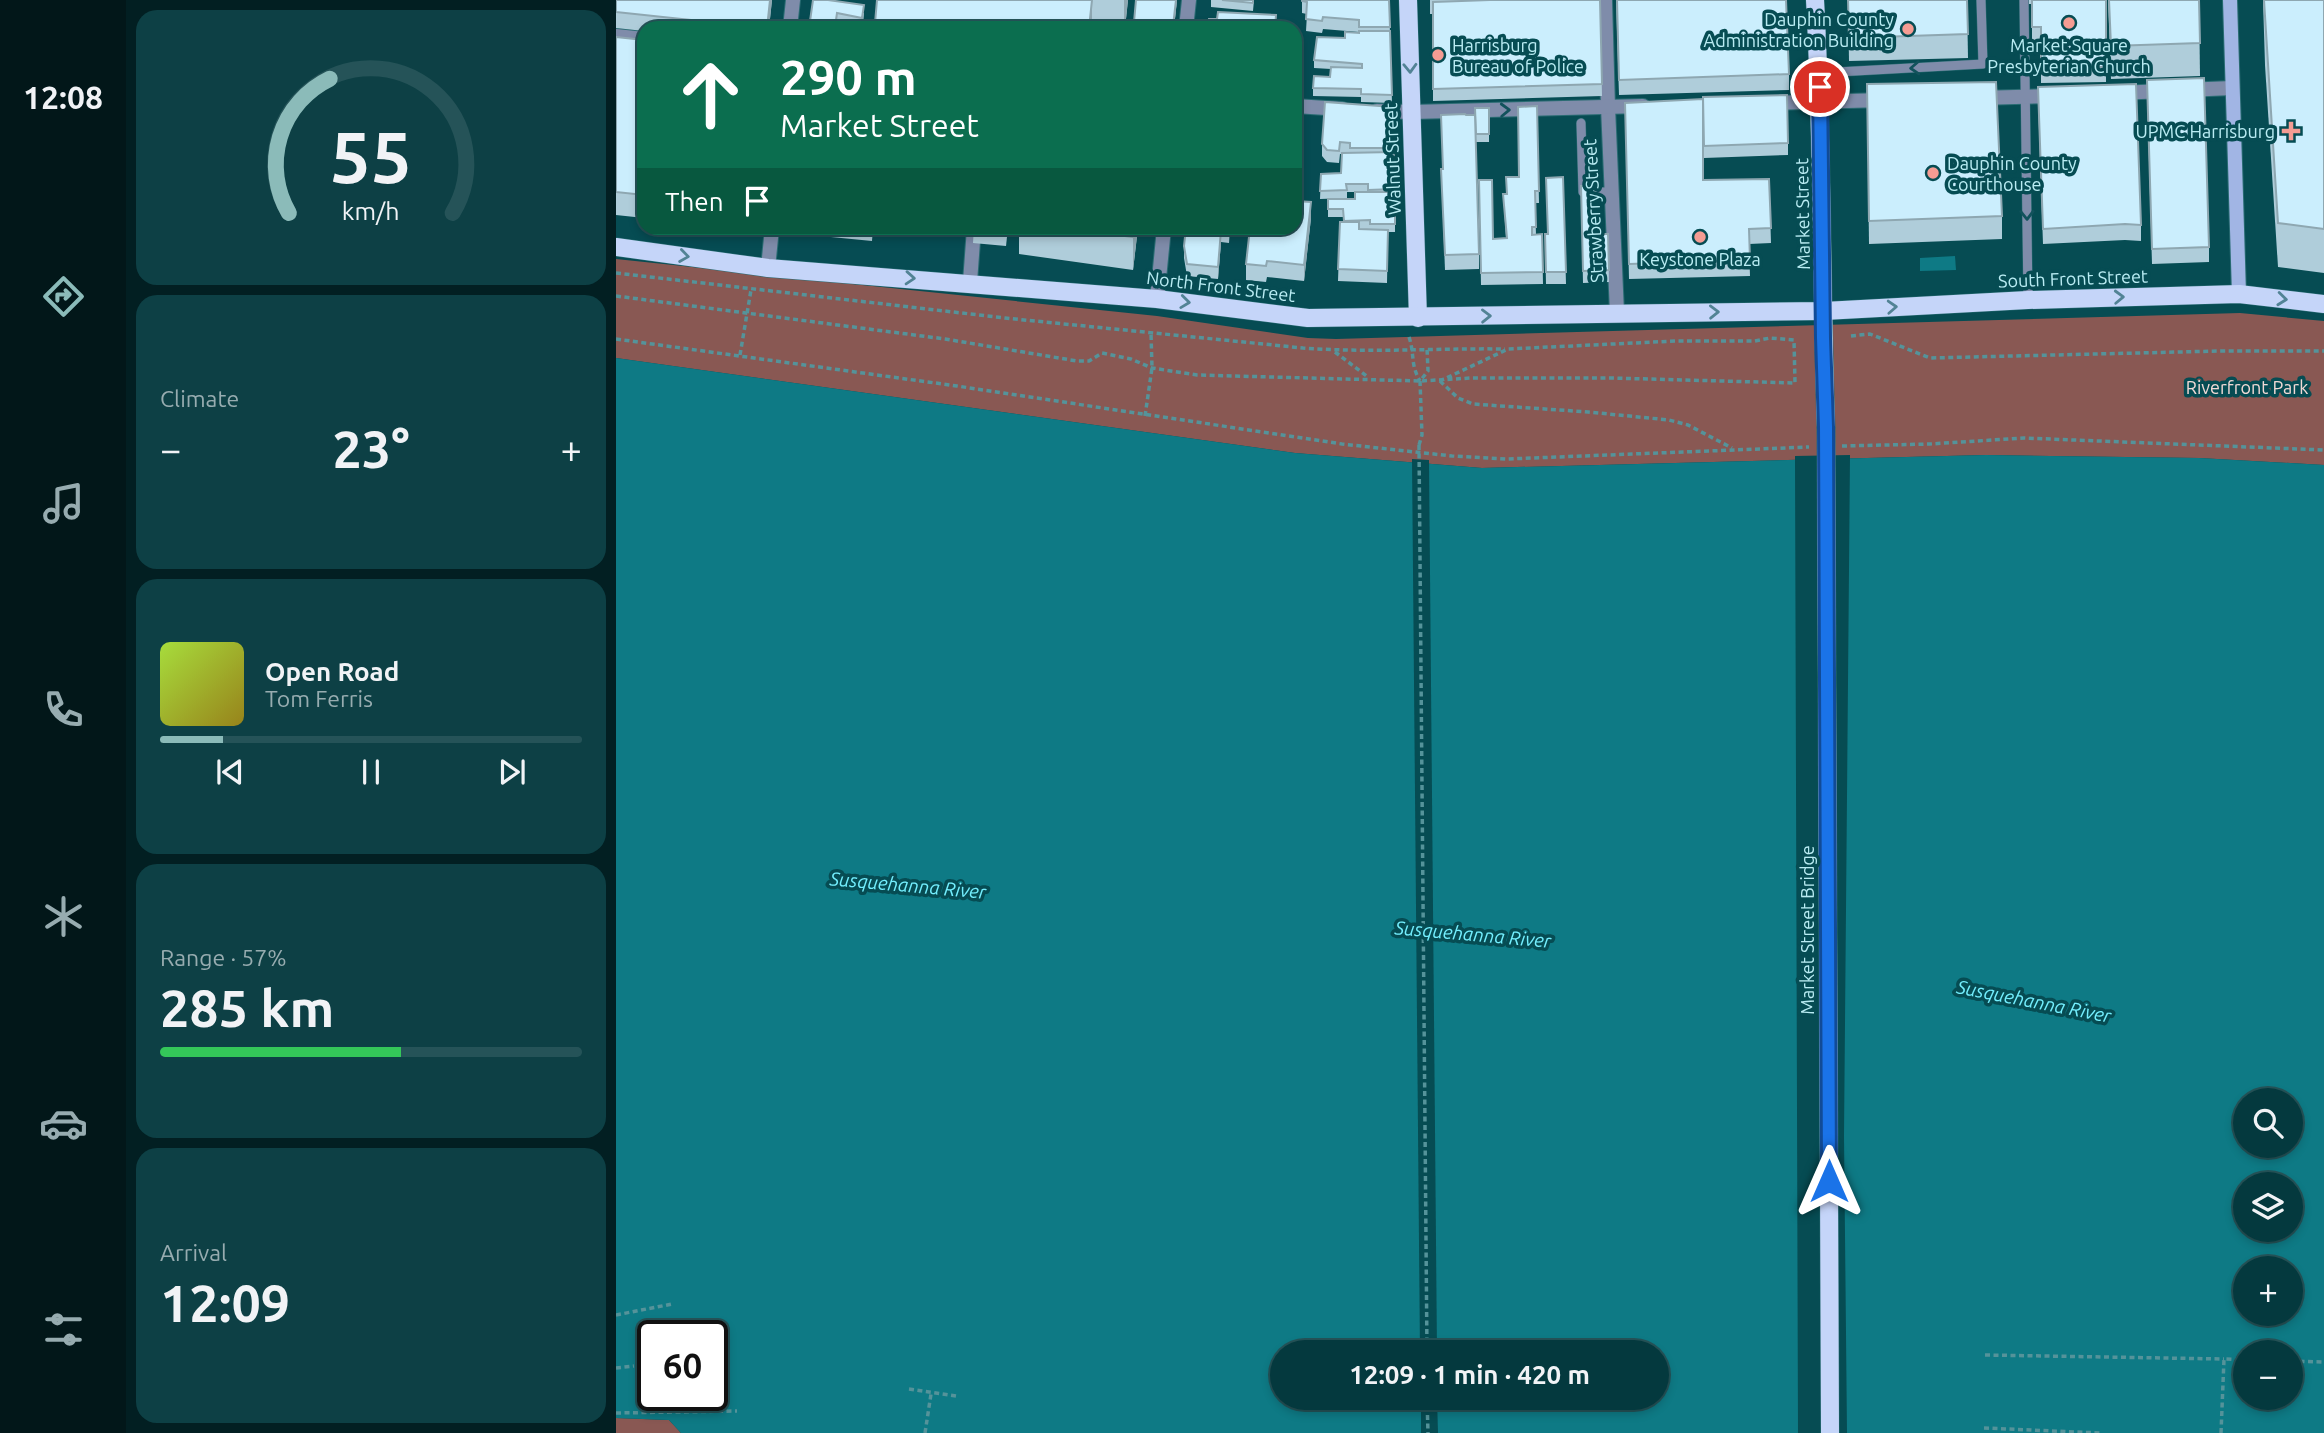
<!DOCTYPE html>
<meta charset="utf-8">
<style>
body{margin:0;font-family:Ubuntu,sans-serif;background:#0d4045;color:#f1f3f6;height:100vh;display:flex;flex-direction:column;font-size:26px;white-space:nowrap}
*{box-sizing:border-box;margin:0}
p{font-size:23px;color:#97acb0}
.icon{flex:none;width:38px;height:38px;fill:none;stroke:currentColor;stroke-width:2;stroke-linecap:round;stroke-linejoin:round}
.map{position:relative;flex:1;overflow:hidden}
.panel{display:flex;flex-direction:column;gap:10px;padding:10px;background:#021f22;width:490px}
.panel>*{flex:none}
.hud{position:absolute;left:21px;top:21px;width:665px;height:214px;border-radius:21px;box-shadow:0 4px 10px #0003,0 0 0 2px #255358;background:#0b6e4f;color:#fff;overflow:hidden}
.buttons{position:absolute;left:1617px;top:1088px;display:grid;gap:14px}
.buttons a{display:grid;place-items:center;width:70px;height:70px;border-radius:50%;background:#04393e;box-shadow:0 4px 10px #0003,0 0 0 2px #255358;font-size:35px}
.speed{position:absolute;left:21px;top:1320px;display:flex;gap:14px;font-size:35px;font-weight:700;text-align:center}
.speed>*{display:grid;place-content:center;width:91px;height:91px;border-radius:50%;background:#04393e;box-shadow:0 4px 10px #0003,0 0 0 2px #255358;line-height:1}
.speed .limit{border:4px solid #111;border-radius:10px;background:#fff;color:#111}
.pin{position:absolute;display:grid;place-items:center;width:60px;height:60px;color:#fff;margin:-30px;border:4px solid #fff;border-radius:50%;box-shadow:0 2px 7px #0007}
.me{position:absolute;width:77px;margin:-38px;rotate:0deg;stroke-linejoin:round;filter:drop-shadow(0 0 5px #0008)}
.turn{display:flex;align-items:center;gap:24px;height:147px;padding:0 28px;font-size:32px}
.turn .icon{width:91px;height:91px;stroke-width:2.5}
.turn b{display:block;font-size:49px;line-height:60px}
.then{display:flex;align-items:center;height:66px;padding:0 28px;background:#0003;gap:14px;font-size:26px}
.big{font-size:52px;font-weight:700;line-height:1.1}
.panel .card{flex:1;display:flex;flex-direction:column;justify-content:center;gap:10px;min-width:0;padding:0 24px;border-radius:21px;background:#0d4045}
.panel .dial{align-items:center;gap:0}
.dial svg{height:182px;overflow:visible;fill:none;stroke:#255358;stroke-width:7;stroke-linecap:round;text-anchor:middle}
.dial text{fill:#f1f3f6;stroke:none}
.song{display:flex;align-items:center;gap:21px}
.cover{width:84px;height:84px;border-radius:10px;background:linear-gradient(135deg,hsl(80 70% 55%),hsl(50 70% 35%))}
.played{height:7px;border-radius:4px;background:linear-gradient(90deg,#8bbbb9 15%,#255358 15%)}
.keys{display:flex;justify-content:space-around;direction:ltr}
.heat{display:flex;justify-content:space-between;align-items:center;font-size:38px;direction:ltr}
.charge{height:10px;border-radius:5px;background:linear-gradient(90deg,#34c759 57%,#255358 0)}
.trip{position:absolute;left:654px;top:1340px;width:399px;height:70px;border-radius:35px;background:#04393e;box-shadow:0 4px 10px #0003,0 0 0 2px #255358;font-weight:700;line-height:70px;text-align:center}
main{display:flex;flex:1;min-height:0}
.menu{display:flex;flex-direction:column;width:126px;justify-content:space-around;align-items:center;background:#021719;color:#97acb0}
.menu .icon{width:49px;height:49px}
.menu .on{color:#8bbbb9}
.menu b{font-size:32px;color:#f1f3f6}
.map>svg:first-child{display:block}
.green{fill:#895853}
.water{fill:#0e7a85;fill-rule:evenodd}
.pier{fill:#064c53}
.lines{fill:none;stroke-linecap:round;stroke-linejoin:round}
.service-casing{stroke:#2a6c73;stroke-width:10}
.pedestrian-casing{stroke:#2a6c73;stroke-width:16}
.minor-casing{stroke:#2a6c73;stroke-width:16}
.secondary-casing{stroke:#2a6c73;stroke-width:16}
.primary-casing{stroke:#2a6c73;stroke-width:19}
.path{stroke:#55939a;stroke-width:3.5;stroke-dasharray:5 3.5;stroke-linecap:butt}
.service{stroke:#7f8caa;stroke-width:9}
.pedestrian{stroke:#7f8caa;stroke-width:14}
.minor{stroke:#7f8caa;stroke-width:14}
.secondary{stroke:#a1b5e4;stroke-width:14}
.primary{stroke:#c5d5f9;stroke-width:18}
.primary-bridge-casing{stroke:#2a6c73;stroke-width:19;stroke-linecap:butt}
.path-bridge{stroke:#55939a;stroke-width:3.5;stroke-dasharray:5 3.5;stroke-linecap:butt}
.primary-bridge{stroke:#c5d5f9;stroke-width:18}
.wall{fill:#afcdda}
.shaded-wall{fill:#8ea7b1}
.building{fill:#cbeefd;stroke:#8ea7b1;stroke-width:2}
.oneway{stroke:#528395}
.oneway2{stroke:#12525c}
.route-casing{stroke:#114b97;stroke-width:18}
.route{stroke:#1a73e8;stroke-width:12}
.poi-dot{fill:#f59c93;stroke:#064c53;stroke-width:2.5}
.labels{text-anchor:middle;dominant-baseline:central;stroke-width:7;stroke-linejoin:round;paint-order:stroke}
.poi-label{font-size:18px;fill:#b9ecf3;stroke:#064c53;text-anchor:end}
.street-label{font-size:18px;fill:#b9ecf3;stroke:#064c53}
.park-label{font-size:18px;fill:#f2dad6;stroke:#064c53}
.water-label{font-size:19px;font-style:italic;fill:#73effe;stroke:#064c53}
</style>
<main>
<nav class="menu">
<b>12:08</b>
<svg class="icon on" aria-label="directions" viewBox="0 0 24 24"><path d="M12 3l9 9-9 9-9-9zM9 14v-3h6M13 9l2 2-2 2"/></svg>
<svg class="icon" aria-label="music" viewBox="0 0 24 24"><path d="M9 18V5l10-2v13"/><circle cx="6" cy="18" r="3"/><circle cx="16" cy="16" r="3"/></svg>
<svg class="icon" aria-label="phone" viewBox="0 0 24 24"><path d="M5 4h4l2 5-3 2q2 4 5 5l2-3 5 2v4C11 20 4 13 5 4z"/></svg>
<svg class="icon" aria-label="climate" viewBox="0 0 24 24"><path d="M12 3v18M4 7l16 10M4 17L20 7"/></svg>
<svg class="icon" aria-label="car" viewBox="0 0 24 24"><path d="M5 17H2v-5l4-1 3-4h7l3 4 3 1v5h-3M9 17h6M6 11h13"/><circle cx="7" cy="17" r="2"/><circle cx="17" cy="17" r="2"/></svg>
<svg class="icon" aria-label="filters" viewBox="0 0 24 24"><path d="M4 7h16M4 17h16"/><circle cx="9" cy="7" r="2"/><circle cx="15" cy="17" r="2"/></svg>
</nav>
<section class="panel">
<div class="card dial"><svg viewBox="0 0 100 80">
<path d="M14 69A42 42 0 1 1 86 69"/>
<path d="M14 69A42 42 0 0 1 32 10" stroke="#8bbbb9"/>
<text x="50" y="56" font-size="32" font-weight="700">55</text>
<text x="50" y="72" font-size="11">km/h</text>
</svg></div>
<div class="card"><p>Climate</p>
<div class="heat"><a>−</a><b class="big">23°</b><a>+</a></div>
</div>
<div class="card">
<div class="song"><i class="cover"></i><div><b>Open Road</b><p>Tom Ferris</p></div></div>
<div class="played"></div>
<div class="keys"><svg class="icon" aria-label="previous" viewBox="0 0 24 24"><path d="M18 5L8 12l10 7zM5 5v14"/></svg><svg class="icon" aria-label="pause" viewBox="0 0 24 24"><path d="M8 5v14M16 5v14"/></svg><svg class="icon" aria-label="next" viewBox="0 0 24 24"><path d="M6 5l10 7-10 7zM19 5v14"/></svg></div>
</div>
<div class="card"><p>Range · 57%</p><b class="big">285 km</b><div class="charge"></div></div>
<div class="card"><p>Arrival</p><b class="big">12:09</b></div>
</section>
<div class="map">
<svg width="1708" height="1433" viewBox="0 0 1708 1433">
<rect width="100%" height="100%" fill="#064c53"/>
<!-- green -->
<g class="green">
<polygon points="0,259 541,316 692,338 720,339 1624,313 1708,321 1708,465 1583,458 1370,455 866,468 679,453 0,358"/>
<polygon points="0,1418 53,1420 65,1433 0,1433"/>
</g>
<!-- water -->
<g class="water">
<polygon points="1339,256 1340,270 1304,271 1304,258"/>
<path d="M0 358 679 453 866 468 1370 455 1583 458 1708 465V1433H65L53 1420 0 1418ZM1629 1101H1675V1146H1629ZM1629 1185H1675V1230H1629ZM1629 1269H1675V1314H1629ZM37 1335H96V1395H37ZM667 1353H1041V1398H667ZM1629 1353H1675V1398H1629Z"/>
</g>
<!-- pier -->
<g class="pier">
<polygon points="1234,455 1228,1136 1231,1433 1182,1433 1179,456"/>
<polygon points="796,459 813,460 821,1353 804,1353"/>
<polygon points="805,1398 821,1398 822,1433 805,1433"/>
</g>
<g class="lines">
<defs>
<g id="service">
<polyline points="1408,0 1412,300"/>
<polyline points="1203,73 1367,64 1365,0"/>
<polyline points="965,123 967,192 996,192"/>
<polyline points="679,152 681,63"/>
</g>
<polyline id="pedestrian" points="989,0 992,107"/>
<g id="minor">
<polyline points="174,28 177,0"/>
<polyline points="570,28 573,0"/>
<polyline points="0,36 28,39"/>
<polyline points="1569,90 1616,88"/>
<polyline points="1502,93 1548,91"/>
<polyline points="1362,98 1440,96"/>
<polyline points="1152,103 1269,100"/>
<polyline points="679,106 726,109"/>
<polyline points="992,107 1001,313"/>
<polyline points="761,111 796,112 1027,106"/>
<polyline points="152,268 156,228"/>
<polyline points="354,282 358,228"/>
<polyline points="541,299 548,228"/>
</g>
<polyline id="secondary" points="1614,0 1623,294"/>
<g id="primary">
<polyline points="792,0 802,318"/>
<path d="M1199 0C1207 142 1205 284 1210 427"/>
<polyline points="0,247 152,268 541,299 692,318 1208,311 1412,300 1623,294 1708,304"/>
</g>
</defs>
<!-- service casing -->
<use href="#service" class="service-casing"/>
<!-- pedestrian casing -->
<use href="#pedestrian" class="pedestrian-casing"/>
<!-- minor casing -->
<use href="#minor" class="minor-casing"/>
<!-- secondary casing -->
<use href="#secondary" class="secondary-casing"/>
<!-- primary casing -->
<use href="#primary" class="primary-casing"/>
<!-- path -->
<g class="path">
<path d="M0 273 389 318 687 348C754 353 822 348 889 349"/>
<polyline points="0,296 329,339 461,361 473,361 486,353 515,359 536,368 581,375 804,381 855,378 995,378 1179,383 1178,340 1154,338 1139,341 1060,341 892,349 824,381"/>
<polyline points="1235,336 1254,334 1314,358 1604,351 1708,351"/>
<path d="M793 337C799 355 794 364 804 381"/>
<polyline points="0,339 341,386 726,444 836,456 891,459 1193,447"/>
<polyline points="719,352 752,377"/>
<polyline points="124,355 135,290"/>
<polyline points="824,381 842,398 857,404 972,412 1053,420 1072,425 1116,448"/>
<polyline points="529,416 536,368 535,333"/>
<polyline points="803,445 806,435 804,381 812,371 811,348"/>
<polyline points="1226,446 1314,444 1408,438 1708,450"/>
<polyline points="0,1315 56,1304"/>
<polyline points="1369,1355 1608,1359"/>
<polyline points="1675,1361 1708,1362"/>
<polyline points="0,1368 18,1366"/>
<polyline points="293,1389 340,1396"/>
<polyline points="811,1398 812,1433"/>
<polyline points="0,1413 121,1411"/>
<polyline points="1368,1428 1484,1433"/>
<polyline points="309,1433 315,1394"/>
<polyline points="1605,1433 1608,1359 1629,1360"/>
</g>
<!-- service -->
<use href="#service" class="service"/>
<!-- pedestrian -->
<use href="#pedestrian" class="pedestrian"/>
<!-- minor -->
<use href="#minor" class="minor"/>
<!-- secondary -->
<use href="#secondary" class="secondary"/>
<!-- primary -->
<use href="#primary" class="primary"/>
<defs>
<polyline id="primary-bridge" points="1210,427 1214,1433"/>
</defs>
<!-- primary-bridge casing -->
<use href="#primary-bridge" class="primary-bridge-casing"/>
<!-- path-bridge -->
<polyline class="path-bridge" points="803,445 811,1353"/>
<!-- primary-bridge -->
<use href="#primary-bridge" class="primary-bridge"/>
</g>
<!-- wall -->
<g class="wall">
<polygon points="0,0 156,0 153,28 28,28 28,31 0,28"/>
<polygon points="197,0 248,13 247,24 248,28 193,28"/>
<polygon points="261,0 512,0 509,28 259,28"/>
<polygon points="520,0 561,0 558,28 518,28"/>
<polygon points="595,0 638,0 637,11 595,7"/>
<polygon points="686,0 773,0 776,103 745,102 745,97 697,96 697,88 714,77 715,69 698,68 698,60 729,38 743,33 743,32 707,29 706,33 690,31 691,14 686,13"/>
<polygon points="814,0 984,0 986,96 817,101 817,14 814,14"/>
<polygon points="1000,0 1173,74 1173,90 1003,95"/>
<polygon points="1232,0 1351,0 1352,58 1233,61"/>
<polygon points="1413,0 1490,0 1490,82 1425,83 1425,42 1416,42 1416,4 1413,4"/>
<polygon points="1492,0 1583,0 1584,76 1495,79"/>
<polygon points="1647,0 1708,0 1708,273 1662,267 1649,65"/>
<polygon points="0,37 28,40 28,218 0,215"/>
<polygon points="1251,84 1386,216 1386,239 1253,244"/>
<polygon points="1531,95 1593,247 1593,262 1536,264"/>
<polygon points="1087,99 1172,143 1172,155 1088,158 1087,117 1087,180 1153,179 1155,243 1133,244 1134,276 1013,279 1009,103"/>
<polygon points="1422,103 1525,225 1525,241 1509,240 1427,244"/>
<polygon points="921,106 923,203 919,203 920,235 926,234 927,284 865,285 863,180 877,239 890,238 887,194 890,194 903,177"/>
<polygon points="777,107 779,189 779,232 772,232 771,283 722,281 724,222 727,222 727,217 712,217 712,199 739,199 752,192 731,192 731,198 704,199 705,174 725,173 726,154 724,154 723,163 711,162 706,156 706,144"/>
<polygon points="859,108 873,108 873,142 860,142"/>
<polygon points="825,169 863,254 863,269 829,270"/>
<polygon points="947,177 950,284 930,284 929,234 931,234"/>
<polygon points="679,179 680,201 695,218 688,281 651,277 650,282 630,280 630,264"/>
<polygon points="965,186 980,214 985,234 992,234 993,282 967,283"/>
<polygon points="174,228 201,228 200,236 174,234"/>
<polygon points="215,228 257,228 256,241 215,237"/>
<polygon points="310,228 335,228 334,234 310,232"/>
<polygon points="358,228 392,228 390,246 357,243"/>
<polygon points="403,228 522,228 517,270 403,254"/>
<polygon points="614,228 613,243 605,242 602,279 571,276 568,258 568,246"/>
</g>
<!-- shaded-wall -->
<g class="shaded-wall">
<polygon points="154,0 156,0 153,28 151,28"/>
<polygon points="476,0 476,28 473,28"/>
<polygon points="508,0 512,0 509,28 508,28"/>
<polygon points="560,0 561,0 558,28 557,28"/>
<polygon points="695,202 695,218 688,281 688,265"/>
<polygon points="518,228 522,228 517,270 517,237"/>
<polygon points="605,230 605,242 602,279 602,267"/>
</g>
<!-- building -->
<g class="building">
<polygon points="0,0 154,0 151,28 0,12"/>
<polygon points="197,0 212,0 248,5 246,18 221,13 220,20 248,24 247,28 193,28"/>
<polygon points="261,0 476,0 473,28 307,28 259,23"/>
<polygon points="520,0 560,0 557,26 518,22"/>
<polygon points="606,0 637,0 637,3"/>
<polygon points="686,0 773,0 774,27 743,27 743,20 707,17 706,21 690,19 691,2 686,1"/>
<polygon points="874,0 984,0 986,84 817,89 817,2"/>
<polygon points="1001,0 1170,0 1173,74 1003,80"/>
<polygon points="1232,0 1351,0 1352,34 1233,38"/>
<polygon points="1416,0 1490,0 1490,67 1425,67 1425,27 1416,27"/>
<polygon points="1493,0 1583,0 1584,43 1495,46"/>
<polygon points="1648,0 1708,0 1708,229 1662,223"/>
<polygon points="602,12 660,15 659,28 592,28 593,19 601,19"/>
<polygon points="103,26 121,28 102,28"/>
<polygon points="743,31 774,31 776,95 745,94 745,89 697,88 698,76 714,77 715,67 746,68 746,64 698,60 701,37 729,38 729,32 743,33"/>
<polygon points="0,37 28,40 28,195 0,192"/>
<polygon points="1588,78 1593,247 1536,249 1531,80"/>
<polygon points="1380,82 1386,216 1253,221 1251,84"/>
<polygon points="1520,84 1525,225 1509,224 1427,229 1422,87"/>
<polygon points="1171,95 1172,143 1088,146 1087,97"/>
<polygon points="1087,99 1087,180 1153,179 1155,228 1133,229 1134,260 1013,264 1009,103"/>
<polygon points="709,102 777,107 778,148 734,148 734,143 724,142 723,151 711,150 706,144"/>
<polygon points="921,106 923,191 919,191 920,227 916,227 916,235 926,234 927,272 865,273 863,180 876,180 877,239 891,238 887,194 891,194 890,177 903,177 902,107"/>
<polygon points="859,108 873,108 873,134 860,134"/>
<polygon points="849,114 850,115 859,115 863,254 829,255 825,169 827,169 825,115"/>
<polygon points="778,152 779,189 752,190 752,184 730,184 731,190 704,191 705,174 725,173 726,153"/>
<polygon points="947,177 950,272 930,272 929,234 932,234 930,178"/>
<polygon points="965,186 979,186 980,214 985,214 985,234 992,234 993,270 967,271"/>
<polygon points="739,192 779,192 779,224 754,224 754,220 728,221 727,209 712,209 712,199 739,199"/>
<polygon points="679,201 695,202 688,265 651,261 650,266 630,264 634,228 679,228"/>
<polygon points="724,222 743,222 743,229 772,230 771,271 722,269"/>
<polygon points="215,228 236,228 236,231 215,229"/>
<polygon points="358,228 391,228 390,234 357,231"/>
<polygon points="450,228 518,228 517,237"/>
<polygon points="570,228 613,228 613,231 605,230 602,267 571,264 568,246"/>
</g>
<!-- one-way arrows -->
<defs><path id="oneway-chevron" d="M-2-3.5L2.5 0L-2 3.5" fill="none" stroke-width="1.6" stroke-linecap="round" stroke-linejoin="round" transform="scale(1.75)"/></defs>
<g class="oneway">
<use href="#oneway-chevron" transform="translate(794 68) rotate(88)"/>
<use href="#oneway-chevron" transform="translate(68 256) rotate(8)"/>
<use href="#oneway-chevron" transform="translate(294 278) rotate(4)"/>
<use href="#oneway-chevron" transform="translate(1503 297) rotate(-2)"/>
<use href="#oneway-chevron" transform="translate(1666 299) rotate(6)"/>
<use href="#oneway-chevron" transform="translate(569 302) rotate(7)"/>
<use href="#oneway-chevron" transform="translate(1276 307) rotate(-3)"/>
<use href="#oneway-chevron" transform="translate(1098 312) rotate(-1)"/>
<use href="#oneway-chevron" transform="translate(870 316) rotate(-1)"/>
</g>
<g class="oneway2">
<use href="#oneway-chevron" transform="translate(1299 68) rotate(177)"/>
<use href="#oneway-chevron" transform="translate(889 110) rotate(-2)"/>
<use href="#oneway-chevron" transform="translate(1411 215) rotate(89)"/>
</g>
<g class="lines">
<defs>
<polyline id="route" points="1204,87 1207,338 1210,427 1213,1181"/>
</defs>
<!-- route casing -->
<use href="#route" class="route-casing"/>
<!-- route -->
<use href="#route" class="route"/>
</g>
<!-- markers -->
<g class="poi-dot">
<circle cx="1453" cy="23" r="7"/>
<circle cx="1292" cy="29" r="7"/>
<circle cx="822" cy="55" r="7"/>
<path d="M1671.5 120.5h7v7h7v7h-7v7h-7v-7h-7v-7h7z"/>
<circle cx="1317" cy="173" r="7"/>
<circle cx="1084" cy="237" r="7"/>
</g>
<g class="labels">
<!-- poi labels -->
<g class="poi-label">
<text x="1278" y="19">Dauphin County<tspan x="1278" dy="21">Administration Building</tspan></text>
<text x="836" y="45" text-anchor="start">Harrisburg<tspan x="836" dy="21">Bureau of Police</tspan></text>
<text x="1453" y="45" text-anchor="middle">Market Square<tspan x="1453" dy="21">Presbyterian Church</tspan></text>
<text x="1659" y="131">UPMC Harrisburg</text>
<text x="1331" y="163" text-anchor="start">Dauphin County<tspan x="1331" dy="21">Courthouse</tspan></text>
<text x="1084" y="259" text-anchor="middle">Keystone Plaza</text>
</g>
<!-- street labels -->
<g class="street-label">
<text transform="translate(776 159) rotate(-92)">Walnut Street</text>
<text transform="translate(977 211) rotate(-93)">Strawberry Street</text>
<text transform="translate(1186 214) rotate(-91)">Market Street</text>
<text transform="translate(1457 278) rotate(-2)">South Front Street</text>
<text transform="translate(605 286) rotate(7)">North Front Street</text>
<text transform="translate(1191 930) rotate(-90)">Market Street Bridge</text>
</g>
<!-- park labels -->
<g class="park-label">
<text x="1631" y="387">Riverfront Park</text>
</g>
<!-- water labels -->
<g class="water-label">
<text transform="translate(292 885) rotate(5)">Susquehanna River</text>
<text transform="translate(857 934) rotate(5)">Susquehanna River</text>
<text transform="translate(1418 1001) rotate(11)">Susquehanna River</text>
</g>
</g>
</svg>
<div class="buttons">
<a><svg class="icon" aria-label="search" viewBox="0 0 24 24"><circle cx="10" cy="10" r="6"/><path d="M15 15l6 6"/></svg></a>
<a><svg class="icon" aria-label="layers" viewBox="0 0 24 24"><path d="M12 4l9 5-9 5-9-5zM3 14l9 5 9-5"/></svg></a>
<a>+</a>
<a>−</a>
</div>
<div class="speed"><div class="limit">60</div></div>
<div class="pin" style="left:1204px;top:87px;background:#d93025"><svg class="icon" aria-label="arrive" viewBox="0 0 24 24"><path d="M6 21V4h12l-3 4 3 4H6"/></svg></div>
<svg class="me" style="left:1213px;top:1181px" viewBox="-20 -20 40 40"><path d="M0-17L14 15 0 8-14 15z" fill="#1a73e8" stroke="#fff" stroke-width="4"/></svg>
<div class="trip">12:09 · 1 min · 420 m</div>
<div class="hud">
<div class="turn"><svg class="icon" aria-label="ahead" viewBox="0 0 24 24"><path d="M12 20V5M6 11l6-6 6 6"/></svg><div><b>290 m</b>Market Street</div></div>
<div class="then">Then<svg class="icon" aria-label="arrive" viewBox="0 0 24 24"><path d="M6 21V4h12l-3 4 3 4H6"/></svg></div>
</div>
</div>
</main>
